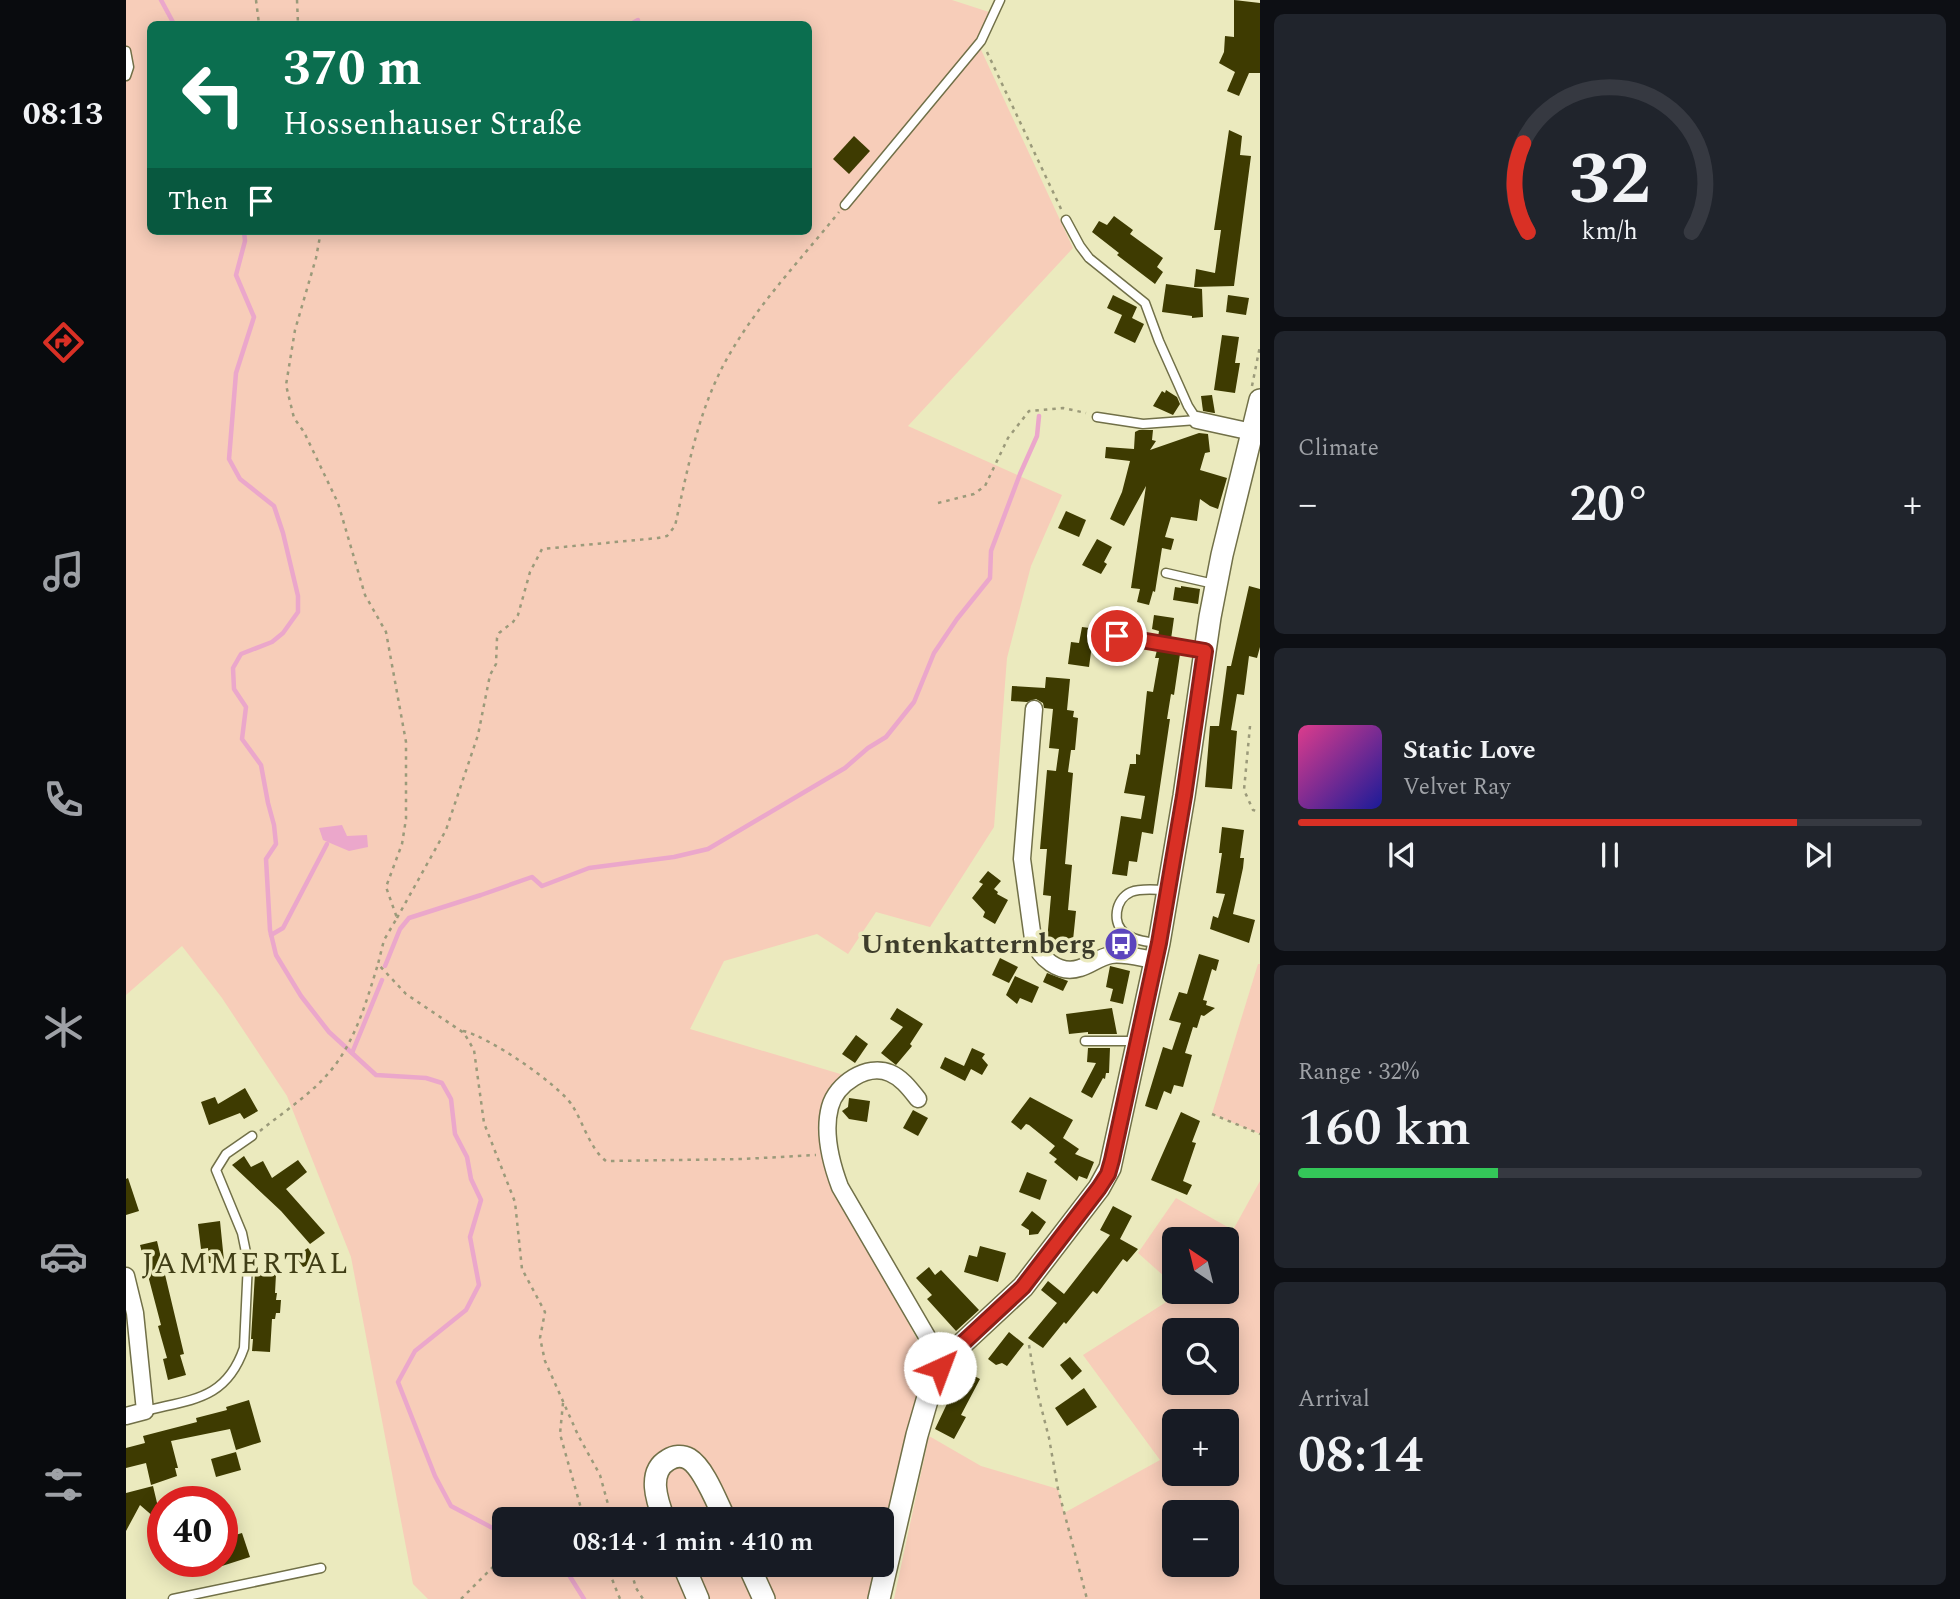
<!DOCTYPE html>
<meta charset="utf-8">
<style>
body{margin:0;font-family:Spectral,serif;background:#20242c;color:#f1f3f6;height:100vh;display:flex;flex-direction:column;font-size:26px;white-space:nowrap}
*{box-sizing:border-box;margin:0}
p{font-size:23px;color:#9ea1a6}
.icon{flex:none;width:38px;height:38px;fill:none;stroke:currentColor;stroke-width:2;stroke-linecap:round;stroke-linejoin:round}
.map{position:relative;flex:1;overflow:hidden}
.details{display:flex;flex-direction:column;gap:14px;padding:14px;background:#0d0f14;width:700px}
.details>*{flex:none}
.guide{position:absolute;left:21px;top:21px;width:665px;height:214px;border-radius:10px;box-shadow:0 4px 18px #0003;background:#0b6e4f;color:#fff;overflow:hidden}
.needle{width:46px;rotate:325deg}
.tools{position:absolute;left:1036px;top:1227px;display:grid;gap:14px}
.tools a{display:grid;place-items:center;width:77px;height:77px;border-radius:10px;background:#171b24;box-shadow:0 4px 18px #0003;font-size:35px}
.speed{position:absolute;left:21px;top:1486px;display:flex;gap:14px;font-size:35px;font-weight:700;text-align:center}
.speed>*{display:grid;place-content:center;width:91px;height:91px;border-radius:50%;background:#171b24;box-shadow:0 4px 18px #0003;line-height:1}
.speed .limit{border:10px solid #d22;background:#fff;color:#111}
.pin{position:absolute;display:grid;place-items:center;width:60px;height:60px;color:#fff;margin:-30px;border:4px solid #fff;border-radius:50%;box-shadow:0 2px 7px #0007}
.me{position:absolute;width:77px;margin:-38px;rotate:43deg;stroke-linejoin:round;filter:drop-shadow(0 0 5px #0008)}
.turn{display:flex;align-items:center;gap:24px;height:147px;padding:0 21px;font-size:32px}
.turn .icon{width:91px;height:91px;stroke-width:2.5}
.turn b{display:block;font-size:49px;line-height:60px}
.then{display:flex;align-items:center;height:66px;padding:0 21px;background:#0003;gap:14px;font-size:26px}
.big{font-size:52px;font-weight:600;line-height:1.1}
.details .widget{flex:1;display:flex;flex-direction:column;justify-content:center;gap:10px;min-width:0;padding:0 24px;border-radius:10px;background:#20242c}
.details .dial{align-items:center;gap:0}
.dial svg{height:182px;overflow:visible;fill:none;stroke:#363941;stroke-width:7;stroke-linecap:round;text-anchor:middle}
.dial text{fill:#f1f3f6;stroke:none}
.song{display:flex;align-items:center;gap:21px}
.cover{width:84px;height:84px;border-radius:10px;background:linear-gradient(135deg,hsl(330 70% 55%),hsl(240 70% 35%))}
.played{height:7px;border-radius:4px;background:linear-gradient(90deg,#d93025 80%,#363941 80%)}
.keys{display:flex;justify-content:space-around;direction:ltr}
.heat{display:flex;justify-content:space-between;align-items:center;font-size:38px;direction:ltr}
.charge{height:10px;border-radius:5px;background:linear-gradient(90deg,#34c759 32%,#363941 0)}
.trip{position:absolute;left:366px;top:1507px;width:402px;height:70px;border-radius:10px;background:#171b24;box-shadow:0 4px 18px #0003;font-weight:600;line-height:70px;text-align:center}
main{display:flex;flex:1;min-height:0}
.menu{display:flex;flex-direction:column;width:126px;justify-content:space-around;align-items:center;background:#090b0e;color:#9ea1a6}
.menu .icon{width:49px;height:49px}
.menu .active{color:#d93025}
.menu b{font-size:32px;color:#f1f3f6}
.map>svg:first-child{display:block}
.green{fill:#f7cdb9;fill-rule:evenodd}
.water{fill:#eba7cb}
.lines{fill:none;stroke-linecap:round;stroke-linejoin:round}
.stream{stroke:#eba7cb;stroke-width:4.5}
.building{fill:#3e3b01}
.service-casing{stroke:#717048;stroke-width:11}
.minor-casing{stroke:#717048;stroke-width:19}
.tertiary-casing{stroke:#717048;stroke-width:24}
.path{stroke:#9b9a7a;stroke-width:2.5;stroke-dasharray:3.5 5;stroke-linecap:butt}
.service{stroke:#fff;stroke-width:8}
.minor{stroke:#fff;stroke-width:16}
.tertiary{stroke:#fff;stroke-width:21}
.route-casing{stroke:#8d1f18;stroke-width:18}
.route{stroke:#d93025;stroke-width:12}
.labels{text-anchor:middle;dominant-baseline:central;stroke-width:7;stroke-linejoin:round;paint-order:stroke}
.poi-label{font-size:28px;font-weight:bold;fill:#3d3c2a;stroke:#ebeabe;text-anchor:end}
.neighbourhood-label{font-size:30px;letter-spacing:2px;fill:#403e16;stroke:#ebeabe}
</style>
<main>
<nav class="menu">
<b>08:13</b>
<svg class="icon active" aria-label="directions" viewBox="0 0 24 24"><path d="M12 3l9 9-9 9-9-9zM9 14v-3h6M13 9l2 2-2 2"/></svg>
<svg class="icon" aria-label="music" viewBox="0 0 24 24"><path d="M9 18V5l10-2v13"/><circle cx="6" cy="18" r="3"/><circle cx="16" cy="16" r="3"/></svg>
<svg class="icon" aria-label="phone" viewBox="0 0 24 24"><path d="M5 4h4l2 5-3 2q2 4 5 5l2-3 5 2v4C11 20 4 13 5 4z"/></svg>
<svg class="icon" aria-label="climate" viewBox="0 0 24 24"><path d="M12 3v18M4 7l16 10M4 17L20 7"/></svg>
<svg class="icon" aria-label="car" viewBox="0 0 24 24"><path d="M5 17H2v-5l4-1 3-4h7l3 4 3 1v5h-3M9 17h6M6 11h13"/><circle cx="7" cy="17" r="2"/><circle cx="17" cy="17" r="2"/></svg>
<svg class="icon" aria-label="filters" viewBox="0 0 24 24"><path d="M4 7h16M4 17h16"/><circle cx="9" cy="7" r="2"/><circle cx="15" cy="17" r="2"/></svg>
</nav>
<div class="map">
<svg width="1134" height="1599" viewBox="0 0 1134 1599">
<rect width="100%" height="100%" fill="#ebeabe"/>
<!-- green -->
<g class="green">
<path d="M0 0H826L863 12 851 41 947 248 782 426 936 495 905 566 881 658 868 827 804 927 750 912 722 954 691 934 598 961 564 1029 721 1076 711 1086 699 1161 803 1363 756 1543V1519H378V1564L751 1565 742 1599H302L287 1584 225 1257 161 1096 96 998 56 946 0 995ZM24 24H682V231H24Z"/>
<polygon points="1132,964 1134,964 1134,1134 1086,1114"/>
<path d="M1134 1181V1599H768L803 1436 855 1466 932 1489 938 1513 1034 1460 957 1355 1056 1292H1101V1239H1048V1285L1012 1253 1050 1198 1107 1230ZM1048 1330H1101V1382H1048ZM1048 1421H1101V1474H1048ZM1048 1512H1101V1564H1048Z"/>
</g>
<!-- water -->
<polygon class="water" points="216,825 221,836 241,835 242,847 223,851 197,840 193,828"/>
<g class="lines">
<!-- stream -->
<g class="stream">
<polyline points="35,0 48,24"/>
<polyline points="505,24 512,20"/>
<polyline points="118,231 119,241 110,275 128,317 110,373 103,459 114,479 148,506 157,533 172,596 172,612 157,633 146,642 115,654 107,668 108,689 120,707 116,739 135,765 142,803 148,825 150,844 140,859 144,930 150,955 175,996 203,1032 250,1075 300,1078 316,1083 325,1099 329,1134 341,1157 345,1179 355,1200 344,1237 353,1285 340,1310 289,1351 272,1382 309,1476 325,1506 378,1534"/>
<polyline points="145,935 157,928 201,844"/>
<polyline points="259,966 274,929 283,918 355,895 406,877 416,886 463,868 548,857 582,849 719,768 742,748 760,737 788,702 808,653 831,619 864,578 865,551 894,474 911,436 913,416"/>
<polyline points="226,1053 256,980"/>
<polyline points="434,1564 438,1567 458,1599"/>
</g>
</g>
<!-- building -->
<g class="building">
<polygon points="1108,0 1134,3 1134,73 1123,73 1113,96 1101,91 1109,72 1093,63 1098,52 1099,36 1108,37"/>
<polygon points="1103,130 1116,136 1114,155 1125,156 1108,286 1068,287 1070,269 1089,273 1095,230 1088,230"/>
<polygon points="728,136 744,151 723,174 707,159"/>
<polygon points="988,216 1007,230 1004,234 1037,258 1031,267 1037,272 1029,284 991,255 993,253 966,232 973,221 981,225"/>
<polygon points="1040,284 1076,289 1077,317 1066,318 1066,316 1036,312"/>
<polygon points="987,295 1011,307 1006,318 1018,324 1009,343 988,333 996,315 981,308"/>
<polygon points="1102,295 1123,298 1120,315 1100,312"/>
<polygon points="1096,335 1113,337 1109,363 1114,363 1109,393 1088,390"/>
<polygon points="1040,390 1051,397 1054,404 1047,415 1027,406 1036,391 1039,393"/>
<polygon points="1086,395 1089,413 1088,413 1077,411 1075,396"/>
<polygon points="1013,430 1027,430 1026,440 1030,441 1024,450 1073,433 1082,434 1084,452 1079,453 1074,470 1101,478 1092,509 1084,506 1074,499 1071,521 1045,517 1039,537 1048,539 1045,550 1036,548 1029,592 1027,591 1023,605 1011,602 1014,589 1005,588 1020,486 998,526 984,519 996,492 1004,461 979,458 980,447 1008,449 1009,432"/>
<polygon points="940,511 960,520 953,537 932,528"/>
<polygon points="971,539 986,547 978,562 981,564 975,574 956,565"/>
<polygon points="1055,586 1074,589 1072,604 1047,600 1049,587 1055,588"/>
<polygon points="1123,586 1134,589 1134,647 1131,658 1123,656 1118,695 1111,694 1105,730 1111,731 1106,789 1079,787 1084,726 1093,726 1101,666 1105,666"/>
<polygon points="1028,615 1048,618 1045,639 1032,637 1033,631 1026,629"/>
<polygon points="956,627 979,630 977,647 966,645 963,667 942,664 945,642 953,643"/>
<polygon points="1031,650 1054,654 1048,695 1045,694 1041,719 1044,719 1027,834 1016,832 1011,862 1003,861 1001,876 986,874 995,816 1015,819 1019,796 998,793 1004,764 1010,764 1010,754 1014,755 1021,691 1027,692 1033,658 1029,658"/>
<polygon points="920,677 944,679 941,710 948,711 947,717 952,718 949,750 945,750 942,772 947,773 939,864 946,865 942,910 950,911 946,950 935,949 935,943 921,941 925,896 917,895 921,849 914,849 921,770 930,771 933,749 923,748 927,709 918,708 917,703 910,699 901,702 885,701 886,686 919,688"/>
<polygon points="1096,827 1118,830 1114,858 1118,858 1117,868 1107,914 1129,920 1123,943 1084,929 1087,916 1092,918 1099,894 1090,893 1096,853 1093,853"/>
<polygon points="862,871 875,881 868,889 872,892 871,894 882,900 869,924 857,917 859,912 846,898 857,884 853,882"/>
<polygon points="1073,954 1093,960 1090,971 1086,969 1077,1000 1081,1001 1080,1005 1089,1008 1078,1016 1075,1015 1071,1028 1067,1027 1059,1053 1066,1055 1057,1087 1048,1085 1045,1094 1038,1091 1031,1110 1019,1106 1037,1047 1046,1050 1055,1023 1043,1020 1053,992 1061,994"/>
<polygon points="874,958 892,967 883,983 866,975"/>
<polygon points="984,966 1004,971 997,1004 984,1001 987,989 980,987"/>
<polygon points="921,973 942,981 937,991 917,982"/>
<polygon points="889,976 913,987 906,1003 894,998 891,1004 880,995"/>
<polygon points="771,1008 797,1024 784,1044 786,1046 770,1065 755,1053 777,1027 764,1019"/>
<polygon points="986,1008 991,1034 962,1034 962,1032 943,1034 940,1014"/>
<polygon points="730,1035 742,1044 729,1063 716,1054"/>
<polygon points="846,1048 859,1054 856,1058 862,1065 856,1075 845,1069 839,1081 814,1068 819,1057 838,1066"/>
<polygon points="962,1048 984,1048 983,1073 980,1073 979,1079 977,1078 966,1098 955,1092 970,1063 961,1062"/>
<polygon points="119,1088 132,1111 118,1119 114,1113 83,1125 75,1102 89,1097 92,1104"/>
<polygon points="904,1097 947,1120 937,1138 953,1149 949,1154 968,1162 961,1179 953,1176 951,1181 928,1162 931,1159 923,1153 929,1146 903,1125 900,1124 895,1130 885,1122"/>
<polygon points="723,1098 744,1101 741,1122 723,1119 716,1111 722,1107"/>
<polygon points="787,1110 802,1118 792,1136 777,1128"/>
<polygon points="1055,1112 1074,1121 1066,1142 1070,1143 1057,1181 1066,1185 1061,1195 1025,1180"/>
<polygon points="118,1156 125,1167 137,1161 146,1178 172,1160 181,1172 160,1189 199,1233 184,1244 155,1211 106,1165"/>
<polygon points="901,1172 921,1180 914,1200 893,1192"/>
<polygon points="2,1178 13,1211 0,1215 0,1179"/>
<polygon points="987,1206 1006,1216 994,1239 1012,1249 1001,1262 997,1259 971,1294 967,1291 940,1324 938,1322 917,1348 902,1338 931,1303 915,1290 922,1281 938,1294 984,1235 974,1230"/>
<polygon points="906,1211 920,1222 912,1234 903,1235 903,1230 895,1225"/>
<polygon points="94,1221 98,1261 83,1263 82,1248 75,1249 72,1224"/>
<polygon points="31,1241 58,1354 54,1355 60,1375 42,1380 37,1359 41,1358 32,1326 35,1325 14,1245"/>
<polygon points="854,1246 880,1253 872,1282 838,1272 843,1255 851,1257"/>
<polygon points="182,1248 191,1262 177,1267 169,1256"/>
<polygon points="803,1267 809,1275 815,1270 853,1310 830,1331 801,1299 806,1295 790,1278"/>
<polygon points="129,1273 150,1274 149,1293 151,1293 150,1300 155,1300 154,1313 150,1313 149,1319 146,1319 144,1352 126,1351 127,1339 125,1339"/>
<polygon points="883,1332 898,1344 881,1366 876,1363 870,1365 862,1359"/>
<polygon points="944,1357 956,1371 946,1380 934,1365"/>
<polygon points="837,1370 854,1379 835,1415 840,1417 828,1439 809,1429"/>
<polygon points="958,1388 971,1407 941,1426 929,1408"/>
<polygon points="123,1400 135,1442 110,1450 104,1429 45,1441 52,1468 49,1468 51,1476 25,1485 20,1463 0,1468 0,1448 19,1443 17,1436 71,1422 70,1418 101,1410 100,1407"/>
<polygon points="110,1452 115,1470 90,1477 85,1459"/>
<polygon points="27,1486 36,1524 14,1505 0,1531 0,1493"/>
<polygon points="116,1533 124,1557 96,1566 96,1539"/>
</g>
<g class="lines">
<defs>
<g id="service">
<polyline points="0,51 3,67 0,76"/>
<polyline points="719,205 855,41 874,0"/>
<polyline points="940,220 954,246 963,258 1019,303 1033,341 1062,406 1071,420"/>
<polyline points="971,417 1017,424 1071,420"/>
<polyline points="1040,573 1088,584"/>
<polyline points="991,636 1077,651"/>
<path d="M1033 943C1022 942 1010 941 1000 934 985 924 989 899 1005 892 1015 888 1029 890 1039 890"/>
<polyline points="959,1041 1010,1041"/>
<path d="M19 1411C66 1399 100 1400 118 1348L122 1262 116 1233 90 1170 100 1154 126 1136"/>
<polyline points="47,1599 195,1568"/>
</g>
<g id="minor">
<polyline points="1071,420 1126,432"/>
<path d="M908 709 896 859 907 939C913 958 933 975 954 968 965 965 973 957 985 955 998 953 1015 958 1029 960"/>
<path d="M792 1099C784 1089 776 1078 764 1073 741 1063 710 1084 704 1107 697 1133 705 1163 714 1187L817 1364"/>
<polyline points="0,1276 9,1313 19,1411 0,1416"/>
</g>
<g id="tertiary">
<path d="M538 1519C531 1501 521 1472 542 1460 548 1456 556 1455 563 1459 578 1468 591 1503 599 1519"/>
<polyline points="557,1564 572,1599"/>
<polyline points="622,1564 638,1599"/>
<polyline points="753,1599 791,1435 804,1390 811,1373 825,1354 897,1287 973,1188 984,1168 1033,943 1058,796 1084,617 1096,555 1134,400"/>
</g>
</defs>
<!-- service casing -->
<use href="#service" class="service-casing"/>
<!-- minor casing -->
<use href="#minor" class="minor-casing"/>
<!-- tertiary casing -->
<use href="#tertiary" class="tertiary-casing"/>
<!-- path -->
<g class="path">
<polyline points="130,0 133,24"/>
<polyline points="171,0 172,24"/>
<polyline points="861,52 936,211"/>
<polyline points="195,231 190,258 169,330 160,385 168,418 178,432 212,503 239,595 260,632 280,742 280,819 276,844 260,887 271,918 258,940 252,964 280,994 338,1033 348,1050 358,1123 389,1202 396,1269 419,1312 414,1338 419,1361 452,1435 474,1475 486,1519"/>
<polyline points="1126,386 1134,346"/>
<polyline points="812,503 848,494 859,486 882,438 903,411 937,408 960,413"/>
<polyline points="1124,726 1118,790 1127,810 1134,812"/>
<path d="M271 918 320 830 352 735 364 675 370 664 371 638 373 633 387 622 392 615 404 572 416 549 532 538 541 536 549 526C561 472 571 416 597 366 627 309 673 262 713 212"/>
<path d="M337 1031C362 1036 432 1084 446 1105 457 1122 464 1149 480 1161L617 1159 690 1155"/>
<polyline points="1086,1114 1134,1134"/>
<path d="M134 1131C156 1113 181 1097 200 1076 228 1046 240 1003 252 964"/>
<polyline points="903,1345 910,1387 923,1438 932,1489 961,1599"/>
<polyline points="437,1403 434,1434 458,1519"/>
<polyline points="416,1519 431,1514 456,1515"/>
<polyline points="480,1564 494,1599"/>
<polyline points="503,1564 510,1588 517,1599"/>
<polyline points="335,1599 378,1556"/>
</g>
<!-- service -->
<use href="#service" class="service"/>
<!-- minor -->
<use href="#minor" class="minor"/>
<!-- tertiary -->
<use href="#tertiary" class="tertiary"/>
</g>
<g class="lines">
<defs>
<polyline id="route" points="814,1368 825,1354 897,1287 973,1188 982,1174 986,1160 1033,943 1058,796 1079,651 991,636"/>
</defs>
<!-- route casing -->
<use href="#route" class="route-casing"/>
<!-- route -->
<use href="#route" class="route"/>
</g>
<!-- icons -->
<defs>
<symbol id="bus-disc" viewBox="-11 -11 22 22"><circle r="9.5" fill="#5c45bd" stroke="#ebeabe"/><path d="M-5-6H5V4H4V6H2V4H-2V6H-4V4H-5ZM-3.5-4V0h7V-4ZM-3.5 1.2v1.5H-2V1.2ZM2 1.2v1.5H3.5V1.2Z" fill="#fff"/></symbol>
</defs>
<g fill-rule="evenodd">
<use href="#bus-disc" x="976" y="925" width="38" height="38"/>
</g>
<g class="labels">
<!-- poi labels -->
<g class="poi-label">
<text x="970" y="944">Untenkatternberg</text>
</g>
<!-- neighbourhood labels -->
<g class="neighbourhood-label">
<text x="120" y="1264">JAMMERTAL</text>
</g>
</g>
</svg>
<div class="tools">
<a><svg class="needle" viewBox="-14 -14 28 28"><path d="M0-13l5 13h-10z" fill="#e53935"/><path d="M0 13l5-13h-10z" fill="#9ea1a6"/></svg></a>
<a><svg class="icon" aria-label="search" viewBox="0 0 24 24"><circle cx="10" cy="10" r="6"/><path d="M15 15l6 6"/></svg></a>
<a>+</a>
<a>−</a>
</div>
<div class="speed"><div class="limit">40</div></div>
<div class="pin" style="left:991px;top:636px;background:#d93025"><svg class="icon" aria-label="arrive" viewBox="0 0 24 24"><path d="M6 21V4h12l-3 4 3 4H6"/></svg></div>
<svg class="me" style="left:814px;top:1368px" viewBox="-20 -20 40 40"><circle r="19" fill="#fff"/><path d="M0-13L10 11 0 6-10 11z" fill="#d93025"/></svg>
<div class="trip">08:14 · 1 min · 410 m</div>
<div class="guide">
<div class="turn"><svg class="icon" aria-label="left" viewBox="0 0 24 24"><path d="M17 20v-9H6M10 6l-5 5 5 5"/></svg><div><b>370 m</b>Hossenhauser Straße</div></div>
<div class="then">Then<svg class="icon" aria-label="arrive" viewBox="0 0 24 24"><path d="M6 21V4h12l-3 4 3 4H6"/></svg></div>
</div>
</div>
<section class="details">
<div class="widget dial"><svg viewBox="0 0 100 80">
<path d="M14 69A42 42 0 1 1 86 69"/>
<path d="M14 69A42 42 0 0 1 12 30" stroke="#d93025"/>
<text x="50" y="56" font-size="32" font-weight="700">32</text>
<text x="50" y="72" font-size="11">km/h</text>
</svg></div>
<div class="widget"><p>Climate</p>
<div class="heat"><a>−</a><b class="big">20°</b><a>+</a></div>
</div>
<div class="widget">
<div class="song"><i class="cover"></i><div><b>Static Love</b><p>Velvet Ray</p></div></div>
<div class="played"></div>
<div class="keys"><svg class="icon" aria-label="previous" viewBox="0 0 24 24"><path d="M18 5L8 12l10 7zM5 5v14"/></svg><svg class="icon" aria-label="pause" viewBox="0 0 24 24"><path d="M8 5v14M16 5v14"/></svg><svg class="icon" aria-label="next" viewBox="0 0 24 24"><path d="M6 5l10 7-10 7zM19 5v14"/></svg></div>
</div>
<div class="widget"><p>Range · 32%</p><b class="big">160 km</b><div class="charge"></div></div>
<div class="widget"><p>Arrival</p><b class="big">08:14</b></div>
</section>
</main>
